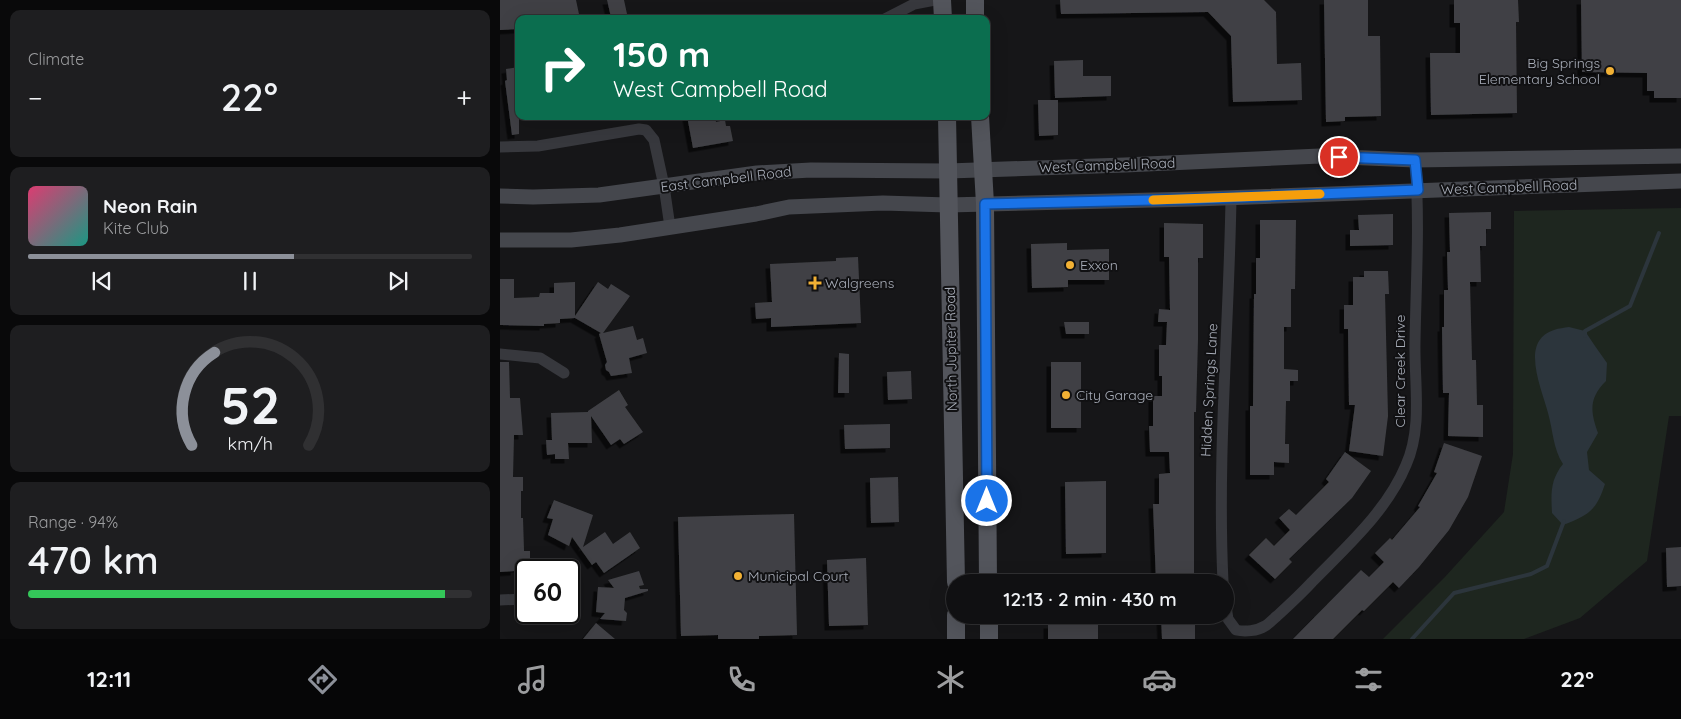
<!DOCTYPE html>
<meta charset="utf-8">
<style>
body{margin:0;font-family:Quicksand,sans-serif;background:#1e1e20;color:#f1f3f6;height:100vh;display:flex;flex-direction:column;font-size:19px;white-space:nowrap}
*{box-sizing:border-box;margin:0}
p{font-size:16px;color:#9c9d9f}
.icon{flex:none;width:28px;height:28px;fill:none;stroke:currentColor;stroke-width:2;stroke-linecap:round;stroke-linejoin:round}
.map{position:relative;flex:1;overflow:hidden}
.sheet{display:flex;flex-direction:column;gap:10px;padding:10px;background:#09090a;width:500px}
.sheet>*{flex:none}
.top-card{position:absolute;left:15px;top:15px;width:475px;height:105px;border-radius:10px;box-shadow:0 5px 20px #0002,0 0 0 1px #303032;background:#0b6e4f;color:#fff;overflow:hidden}
.speed{position:absolute;left:15px;top:559px;display:flex;gap:10px;font-size:25px;font-weight:700;text-align:center}
.speed>*{display:grid;place-content:center;width:65px;height:65px;border-radius:50%;background:#101012;box-shadow:0 5px 20px #0002,0 0 0 1px #303032;line-height:1}
.speed .limit{border:2px solid #111;border-radius:8px;background:#fff;color:#111}
.pin{position:absolute;display:grid;place-items:center;width:42px;height:42px;color:#fff;margin:-21px;border:2px solid #fff;border-radius:50%;box-shadow:0 1px 5px #0007}
.me{position:absolute;width:55px;margin:-28px;rotate:0deg;stroke-linejoin:round;filter:drop-shadow(0 0 4px #0008)}
.turn{display:flex;align-items:center;gap:18px;height:105px;padding:0 15px;font-size:22px}
.turn .icon{width:65px;height:65px;stroke-width:2.5}
.turn b{display:block;font-size:35px;line-height:42px}
.big{font-size:38px;font-weight:600;line-height:1.1}
.sheet .tile{flex:1;display:flex;flex-direction:column;justify-content:center;gap:8px;min-width:0;padding:0 18px;border-radius:10px;background:#1e1e20}
.sheet .dial{align-items:center;gap:0}
.dial svg{height:130px;overflow:visible;fill:none;stroke:#303032;stroke-width:7;stroke-linecap:round;text-anchor:middle}
.dial text{fill:#f1f3f6;stroke:none}
.song{display:flex;align-items:center;gap:15px}
.cover{width:60px;height:60px;border-radius:8px;background:linear-gradient(135deg,hsl(340 70% 55%),hsl(170 70% 35%))}
.played{height:5px;border-radius:2px;background:linear-gradient(90deg,#8c9099 60%,#303032 60%)}
.keys{display:flex;justify-content:space-around;direction:ltr}
.heat{display:flex;justify-content:space-between;align-items:center;font-size:28px;direction:ltr}
.charge{height:8px;border-radius:4px;background:linear-gradient(90deg,#34c759 94%,#303032 0)}
.trip{position:absolute;left:446px;top:574px;width:288px;height:50px;border-radius:25px;background:#101012;box-shadow:0 5px 20px #0002,0 0 0 1px #303032;font-weight:600;line-height:50px;text-align:center}
.dock{display:flex;height:80px;justify-content:space-around;align-items:center;background:#060607;color:#9c9d9f}
.dock .icon{width:35px;height:35px}
.dock .current{color:#8c9099}
.dock b{font-size:22px;color:#f1f3f6}
main{display:flex;flex:1;min-height:0}
.map>svg:first-child{display:block}
.green{fill:#1e261f}
.water{fill:#2c353c}
.lines{fill:none;stroke-linecap:round;stroke-linejoin:round}
.stream{stroke:#2c353c;stroke-width:4}
.building{fill:#404145;filter:url(#shadow)}
.minor{stroke:#37383d;stroke-width:11}
.secondary{stroke:#45474d;stroke-width:15}
.primary{stroke:#53555c;stroke-width:18}
.route-casing{stroke:#114b97;stroke-width:12}
.route{stroke:#1a73e8;stroke-width:9}
.slow{stroke:#f59e0b;stroke-width:9}
.poi-dot{fill:#f2b134;stroke:#111113;stroke-width:2}
.labels{text-anchor:middle;dominant-baseline:central;stroke-width:4;stroke-linejoin:round;paint-order:stroke}
.poi-label{font-size:14px;fill:#a8adb8;stroke:#111113;text-anchor:start}
.street-label{font-size:14px;fill:#a8adb8;stroke:#111113}
</style>
<main>
<section class="sheet">
<div class="tile"><p>Climate</p>
<div class="heat"><a>−</a><b class="big">22°</b><a>+</a></div>
</div>
<div class="tile">
<div class="song"><i class="cover"></i><div><b>Neon Rain</b><p>Kite Club</p></div></div>
<div class="played"></div>
<div class="keys"><svg class="icon" aria-label="previous" viewBox="0 0 24 24"><path d="M18 5L8 12l10 7zM5 5v14"/></svg><svg class="icon" aria-label="pause" viewBox="0 0 24 24"><path d="M8 5v14M16 5v14"/></svg><svg class="icon" aria-label="next" viewBox="0 0 24 24"><path d="M6 5l10 7-10 7zM19 5v14"/></svg></div>
</div>
<div class="tile dial"><svg viewBox="0 0 100 80">
<path d="M14 69A42 42 0 1 1 86 69"/>
<path d="M14 69A42 42 0 0 1 28 12" stroke="#8c9099"/>
<text x="50" y="56" font-size="32" font-weight="700">52</text>
<text x="50" y="72" font-size="11">km/h</text>
</svg></div>
<div class="tile"><p>Range · 94%</p><b class="big">470 km</b><div class="charge"></div></div>
</section>
<div class="map">
<svg width="1181" height="639" viewBox="0 0 1181 639">
<defs>
<filter id="shadow"><feDropShadow dx="-4.5" dy="4.5" stdDeviation="0" flood-color="#0009"/></filter>
</defs>
<rect width="100%" height="100%" fill="#161618"/>
<!-- green -->
<polygon class="green" points="1181,208 1181,416 1169,416 1147,561 1080,618 1024,639 883,639 944,578 1004,512 1013,454 1014,211"/>
<!-- water -->
<path class="water" d="M1069 327 1085 331 1095 346 1107 363 1106 381C1089 398 1090 411 1098 433L1087 452 1089 470 1105 484C1096 511 1089 515 1063 525L1052 513C1051 494 1050 480 1063 464 1053 449 1053 430 1048 413 1042 389 1019 341 1054 330 1059 328 1064 328 1069 327Z"/>
<g class="lines">
<!-- stream -->
<g class="stream">
<polyline points="1085,336 1085,331 1130,306 1159,233"/>
<polyline points="912,639 954,593 1031,574 1047,566 1064,521"/>
</g>
</g>
<!-- building -->
<g class="building">
<polygon points="0,0 76,0 80,19 64,19 63,16 19,19 19,29 0,30"/>
<polygon points="107,0 124,0 127,14 111,17"/>
<polygon points="560,0 764,0 776,12 777,64 801,63 802,100 733,102 731,36 708,12 561,14"/>
<polygon points="824,0 868,0 868,36 880,36 881,116 845,117 845,121 826,122"/>
<polygon points="954,0 1018,0 1019,22 1016,22 1017,113 931,115 930,53 960,53 960,23 954,23"/>
<polygon points="1081,0 1181,0 1181,98 1154,98 1154,91 1147,91 1147,73 1082,72"/>
<polygon points="583,60 583,76 611,76 611,96 555,98 554,61"/>
<polygon points="19,67 19,134 12,135 5,81 7,80 6,69"/>
<polygon points="538,100 558,100 558,135 539,136"/>
<polygon points="187,116 215,116 216,122 225,120 226,126 230,126 233,141 193,148"/>
<polygon points="991,212 991,229 986,229 986,246 980,246 981,282 970,282 972,360 976,360 977,405 983,405 983,437 948,436 949,393 943,393 942,327 944,327 944,290 948,290 947,252 950,252 949,213"/>
<polygon points="893,214 893,245 850,246 850,230 859,230 858,215"/>
<polygon points="760,220 796,220 795,289 791,289 791,327 784,327 784,369 798,370 798,381 790,381 790,401 786,401 785,444 789,444 789,463 774,462 774,475 750,475 750,406 753,406 754,294 756,294 756,258 760,258"/>
<polygon points="664,223 703,224 703,258 698,258 698,339 696,412 694,412 694,582 656,582 653,504 659,504 659,474 670,473 669,452 650,452 649,426 653,426 653,396 662,396 662,376 659,376 659,345 666,345 667,322 658,322 659,309 670,310 669,257 664,257"/>
<polygon points="567,243 567,250 609,249 609,280 568,280 568,287 532,288 531,244"/>
<polygon points="358,257 361,323 271,327 271,318 256,319 255,303 272,302 270,264 336,261 336,258"/>
<polygon points="864,271 888,271 889,294 885,294 888,416 883,456 849,451 855,405 849,405 848,329 844,329 844,305 853,305 853,277 864,277"/>
<polygon points="0,279 14,279 14,298 39,297 40,293 54,293 54,283 75,282 75,316 98,282 108,289 111,284 130,296 103,333 133,326 137,340 143,338 147,353 129,358 132,373 111,376 109,372 106,370 105,365 107,362 99,334 101,333 75,318 60,319 60,323 44,324 44,326 0,325"/>
<polygon points="564,322 589,322 589,334 566,334"/>
<polygon points="339,353 349,354 349,393 338,393"/>
<polygon points="0,362 9,362 10,398 20,398 23,435 14,435 13,477 23,477 23,491 21,491 21,518 23,518 24,551 30,551 30,561 21,568 15,568 15,571 0,572"/>
<rect x="551" y="362" width="30" height="66"/>
<polygon points="411,371 412,399 388,400 387,372"/>
<polygon points="119,390 128,405 125,407 143,432 124,444 120,439 111,445 91,416 92,443 68,443 69,459 55,459 55,454 47,455 46,440 52,440 51,413 88,412 88,411"/>
<polygon points="390,424 390,448 345,449 344,425"/>
<polygon points="944,443 982,456 968,497 949,530 919,567 899,588 893,582 864,611 862,610 833,639 793,639 861,570 869,577 884,562 875,553 890,538 892,540 920,507 918,506 937,473 934,472"/>
<polygon points="845,452 871,471 852,498 789,559 792,562 775,579 749,555 766,538 774,546 790,530 779,518 789,509 796,515 829,482 826,479"/>
<polygon points="398,477 399,522 371,523 370,478"/>
<polygon points="606,481 606,553 566,554 565,482"/>
<polygon points="54,500 93,515 83,547 105,532 113,544 130,532 140,548 104,573 96,562 92,565 72,537 69,546 48,535 53,519 47,518"/>
<polygon points="294,514 297,635 259,636 259,639 218,639 218,635 181,636 178,517"/>
<polygon points="1181,547 1181,586 1167,587 1166,548"/>
<polygon points="366,558 368,625 329,626 327,560"/>
<polygon points="139,571 144,585 139,586 140,589 148,589 148,591 125,598 124,610 127,613 126,621 100,619 105,613 96,612 98,587 114,588 108,580"/>
<polygon points="661,615 695,615 695,639 662,639"/>
<polygon points="96,623 115,639 83,639"/>
<polygon points="598,623 598,639 548,639 548,624"/>
</g>
<g class="lines">
<!-- minor -->
<g class="minor">
<polyline points="385,19 414,4 435,0"/>
<polyline points="0,147 38,146 139,129 146,130 154,140 164,186 170,227"/>
<polyline points="0,354 40,358 64,373"/>
<path d="M723 582C717 454 729 326 731 198"/>
<polyline points="0,600 26,599"/>
<path d="M725 600 728 619 736 630C745 632 757 631 765 626 769 624 773 619 777 616 789 605 801 594 812 582 846 547 887 511 906 465 923 427 914 382 915 342 916 281 920 221 915 160"/>
</g>
<!-- secondary -->
<g class="secondary">
<polyline points="0,196 33,197 99,195 257,173 311,170 448,171 625,165 820,156 915,160 1181,156"/>
<polyline points="0,240 71,240 120,235 256,214 289,207 383,203 448,205 695,199 1181,181"/>
</g>
<!-- primary -->
<g class="primary">
<polyline points="442,0 443,19"/>
<polyline points="475,0 475,19"/>
<polyline points="447,116 456,582"/>
<polyline points="480,116 485,204 488,582"/>
<polyline points="456,615 456,639"/>
<polyline points="489,615 489,639"/>
</g>
</g>
<g class="lines">
<defs>
<polyline id="route" points="487,501 485,204 695,199 918,190 915,160 839,157"/>
</defs>
<!-- route casing -->
<use href="#route" class="route-casing"/>
<!-- route -->
<use href="#route" class="route"/>
<!-- slow -->
<polyline class="slow" points="653,200 820,194"/>
</g>
<!-- markers -->
<g class="poi-dot">
<circle cx="1110" cy="71" r="5"/>
<circle cx="570" cy="265" r="5"/>
<path d="M312.5 275.5h5v5h5v5h-5v5h-5v-5h-5v-5h5z"/>
<circle cx="566" cy="395" r="5"/>
<circle cx="238" cy="576" r="5"/>
</g>
<g class="labels">
<!-- poi labels -->
<g class="poi-label">
<text x="1100" y="63" text-anchor="end">Big Springs<tspan x="1100" dy="16">Elementary School</tspan></text>
<text x="580" y="265">Exxon</text>
<text x="325" y="283">Walgreens</text>
<text x="576" y="395">City Garage</text>
<text x="248" y="576">Municipal Court</text>
</g>
<!-- street labels -->
<g class="street-label">
<text transform="translate(607 165) rotate(-2)">West Campbell Road</text>
<text transform="translate(226 179) rotate(-7)">East Campbell Road</text>
<text transform="translate(1009 187) rotate(-2)">West Campbell Road</text>
<text transform="translate(451 349) rotate(-91)">North Jupiter Road</text>
<text transform="translate(900 371) rotate(-90)">Clear Creek Drive</text>
<text transform="translate(709 390) rotate(-87)">Hidden Springs Lane</text>
</g>
</g>
</svg>
<div class="speed"><div class="limit">60</div></div>
<div class="pin" style="left:839px;top:157px;background:#d93025"><svg class="icon" aria-label="arrive" viewBox="0 0 24 24"><path d="M6 21V4h12l-3 4 3 4H6"/></svg></div>
<svg class="me" style="left:487px;top:501px" viewBox="-20 -20 40 40"><circle r="17" fill="#1a73e8" stroke="#fff" stroke-width="3"/><path d="M0-11L8 9 0 5-8 9z" fill="#fff"/></svg>
<div class="trip">12:13 · 2 min · 430 m</div>
<div class="top-card">
<div class="turn"><svg class="icon" aria-label="right" viewBox="0 0 24 24"><path d="M7 20v-9h11M14 6l5 5-5 5"/></svg><div><b>150 m</b>West Campbell Road</div></div>
</div>
</div>
</main>
<nav class="dock">
<b>12:11</b>
<svg class="icon current" aria-label="directions" viewBox="0 0 24 24"><path d="M12 3l9 9-9 9-9-9zM9 14v-3h6M13 9l2 2-2 2"/></svg>
<svg class="icon" aria-label="music" viewBox="0 0 24 24"><path d="M9 18V5l10-2v13"/><circle cx="6" cy="18" r="3"/><circle cx="16" cy="16" r="3"/></svg>
<svg class="icon" aria-label="phone" viewBox="0 0 24 24"><path d="M5 4h4l2 5-3 2q2 4 5 5l2-3 5 2v4C11 20 4 13 5 4z"/></svg>
<svg class="icon" aria-label="climate" viewBox="0 0 24 24"><path d="M12 3v18M4 7l16 10M4 17L20 7"/></svg>
<svg class="icon" aria-label="car" viewBox="0 0 24 24"><path d="M5 17H2v-5l4-1 3-4h7l3 4 3 1v5h-3M9 17h6M6 11h13"/><circle cx="7" cy="17" r="2"/><circle cx="17" cy="17" r="2"/></svg>
<svg class="icon" aria-label="filters" viewBox="0 0 24 24"><path d="M4 7h16M4 17h16"/><circle cx="9" cy="7" r="2"/><circle cx="15" cy="17" r="2"/></svg>
<b>22°</b>
</nav>
